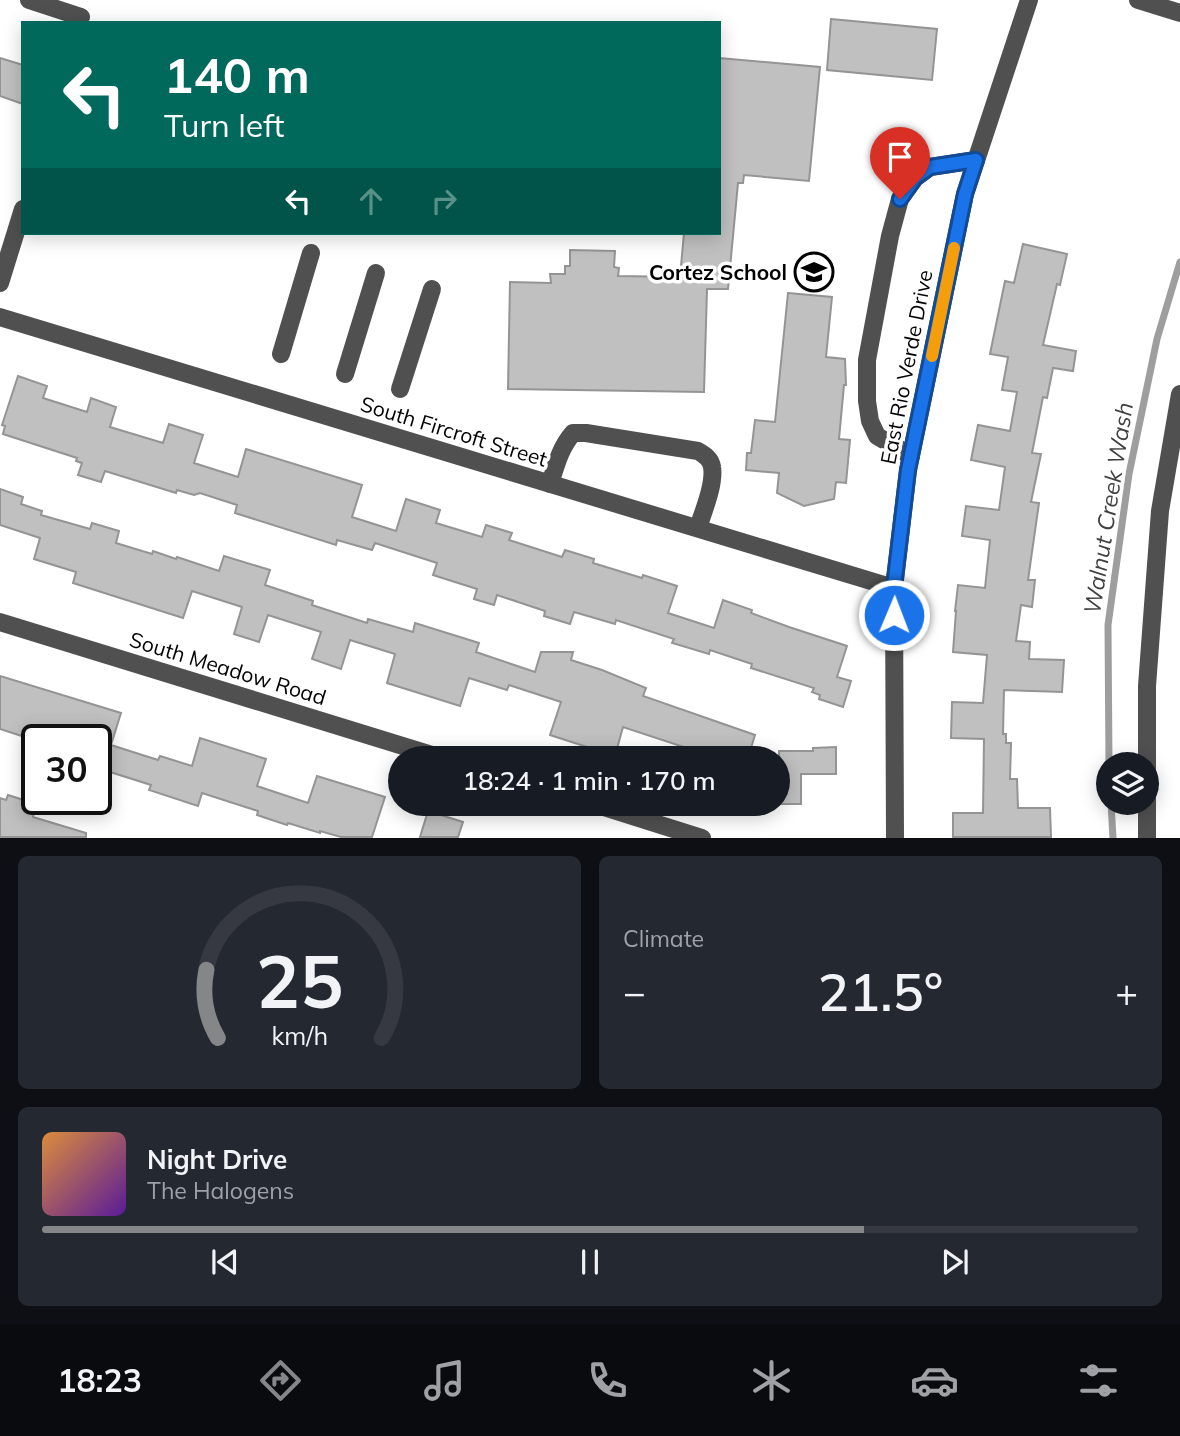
<!DOCTYPE html>
<meta charset="utf-8">
<style>
body{margin:0;font-family:Mulish,sans-serif;background:#242831;color:#f1f3f6;height:100vh;display:flex;flex-direction:column;font-size:26px;white-space:nowrap}
*{box-sizing:border-box;margin:0}
p{font-size:23px;color:#9ea1a6}
.icon{flex:none;width:38px;height:38px;fill:none;stroke:currentColor;stroke-width:2;stroke-linecap:round;stroke-linejoin:round}
.map{position:relative;height:838px;overflow:hidden}
.side{display:flex;flex-direction:column;gap:18px;padding:18px;background:#0d0f14;flex:1}
.side>*{flex:none}
.hud{position:absolute;left:21px;top:21px;width:700px;height:214px;border-radius:0px;box-shadow:0 4px 18px #0003;background:#00695c;color:#fff;overflow:hidden}
.tools{position:absolute;left:1096px;top:752px;display:grid;gap:14px}
.tools a{display:grid;place-items:center;width:63px;height:63px;border-radius:50%;background:#171b24;box-shadow:0 4px 18px #0003;font-size:35px}
.speed{position:absolute;left:21px;top:724px;display:flex;gap:14px;font-size:35px;font-weight:700;text-align:center}
.speed>*{display:grid;place-content:center;width:91px;height:91px;border-radius:50%;background:#171b24;box-shadow:0 4px 18px #0003;line-height:1}
.speed .limit{border:4px solid #111;border-radius:10px;background:#fff;color:#111}
.pin{position:absolute;display:grid;place-items:center;width:60px;height:60px;color:#fff;margin:-72px -30px;border-radius:50% 50% 50% 0;rotate:-45deg;box-shadow:0 0 7px #0007}
.pin .icon{rotate:45deg}
.me{position:absolute;width:77px;margin:-38px;rotate:1deg;stroke-linejoin:round;filter:drop-shadow(0 0 5px #0008)}
.turn{display:flex;align-items:center;gap:24px;height:147px;padding:0 28px;font-size:32px}
.turn .icon{width:91px;height:91px;stroke-width:2.5}
.turn b{display:block;font-size:49px;line-height:60px}
.lanes{display:flex;align-items:center;height:66px;padding:0 28px;background:#0003;justify-content:center;gap:35px;direction:ltr}
.lanes .off{opacity:.35}
.big{font-size:52px;font-weight:600;line-height:1.1}
.side .tile{flex:1;display:flex;flex-direction:column;justify-content:center;gap:10px;min-width:0;padding:0 24px;border-radius:10px;background:#242831}
.side .dial{align-items:center;gap:0}
.dial svg{height:182px;overflow:visible;fill:none;stroke:#363941;stroke-width:7;stroke-linecap:round;text-anchor:middle}
.dial text{fill:#f1f3f6;stroke:none}
.song{display:flex;align-items:center;gap:21px}
.cover{width:84px;height:84px;border-radius:10px;background:linear-gradient(135deg,hsl(30 70% 55%),hsl(270 70% 35%))}
.played{height:7px;border-radius:4px;background:linear-gradient(90deg,#858687 75%,#363941 75%)}
.keys{display:flex;justify-content:space-around;direction:ltr}
.heat{display:flex;justify-content:space-between;align-items:center;font-size:38px;direction:ltr}
.side .tiles{flex:1;display:grid;gap:18px;grid-template-columns:1fr 1fr}
.tile:last-child{grid-column:span 2}
.trip{position:absolute;left:388px;top:746px;width:402px;height:70px;border-radius:35px;background:#171b24;box-shadow:0 4px 18px #0003;font-weight:600;line-height:70px;text-align:center}
.tab-bar{display:flex;height:112px;justify-content:space-around;align-items:center;background:#090b0e;color:#9ea1a6}
.tab-bar .icon{width:49px;height:49px}
.tab-bar .selected{color:#858687}
.tab-bar b{font-size:32px;color:#f1f3f6}
.map>svg:first-child{display:block}
.lines{fill:none;stroke-linecap:round;stroke-linejoin:round}
.stream{stroke:#9e9e9e;stroke-width:7}
.building{fill:#c0c0c0;stroke:#949494;stroke-width:2}
.minor{stroke:#505050;stroke-width:18}
.route-casing{stroke:#114b97;stroke-width:18}
.route{stroke:#1a73e8;stroke-width:12}
.slow{stroke:#f59e0b;stroke-width:12}
.labels{text-anchor:middle;dominant-baseline:central;stroke-width:7;stroke-linejoin:round;paint-order:stroke}
.poi-label{font-size:21px;font-weight:bold;fill:#000;stroke:#fff;text-anchor:end}
.street-label{font-size:21px;fill:#000;stroke:#fff}
.water-label{font-size:23px;font-style:italic;fill:#3f3f3f;stroke:#fff}
</style>
<div class="map">
<svg width="1180" height="838" viewBox="0 0 1180 838">
<rect width="100%" height="100%" fill="#fff"/>
<g class="lines">
<!-- stream -->
<g class="stream">
<polyline points="1109,765 1108,625 1129,474 1157,339 1180,262"/>
<polyline points="1111,803 1113,838"/>
</g>
</g>
<!-- building -->
<g class="building">
<polygon points="831,19 937,29 932,80 827,70"/>
<polygon points="0,58 23,65 23,104 0,96"/>
<polygon points="719,58 820,67 809,181 744,175 743,183 738,183 728,289 707,289 704,392 508,389 510,282 551,283 550,274 565,274 565,266 570,266 570,250 615,251 614,267 619,268 618,276 680,277 684,233 719,233"/>
<polygon points="1023,244 1067,254 1060,285 1057,284 1043,345 1076,351 1073,371 1053,368 1047,398 1043,397 1032,453 1041,454 1031,502 1039,503 1028,580 1035,580 1032,607 1021,605 1016,641 1030,642 1029,659 1064,660 1062,692 1004,690 1003,734 1006,734 1006,743 1011,743 1010,779 1017,779 1018,808 1050,808 1051,837 953,837 953,813 983,813 984,739 951,738 952,702 983,703 987,655 953,652 956,611 955,611 958,585 985,588 990,540 962,536 966,506 999,510 1005,467 971,460 978,425 1010,431 1017,392 1002,390 1008,357 990,354 1005,281 1014,283"/>
<polygon points="788,293 832,297 826,357 845,359 846,385 844,385 839,439 850,440 846,483 836,482 834,499 804,506 777,493 779,473 746,470 747,453 751,453 755,420 775,422"/>
<polygon points="18,376 47,386 43,398 87,412 91,398 116,407 110,427 163,443 169,424 203,435 194,463 238,477 246,449 362,485 352,517 396,531 406,499 440,510 436,523 482,537 486,525 512,533 509,540 562,557 565,550 594,559 593,563 642,578 643,575 677,586 668,613 714,628 723,600 752,610 751,613 789,627 847,646 837,677 851,681 843,707 819,699 820,695 812,692 814,688 751,668 752,664 710,650 709,654 672,643 674,639 616,620 615,624 574,612 570,624 544,616 545,611 497,595 494,605 474,599 477,589 433,575 437,563 375,543 372,550 337,540 336,545 235,513 237,505 200,493 194,495 177,490 176,493 105,471 101,482 78,475 82,463 76,461 77,458 3,434 5,426 2,425"/>
<polygon points="0,489 23,497 21,504 42,511 41,515 90,529 92,523 119,531 116,543 152,554 153,551 176,559 177,557 219,571 224,556 270,570 265,585 313,601 312,605 367,623 368,619 413,632 415,623 479,643 476,652 535,672 541,652 573,652 571,660 602,670 646,688 643,696 755,735 748,758 717,758 623,727 615,756 550,735 561,702 509,685 507,690 469,678 460,706 387,683 395,654 350,640 341,669 312,659 321,632 268,615 259,642 234,634 242,607 192,591 183,618 73,583 76,572 34,559 40,538 0,525"/>
<polygon points="0,676 121,713 111,745 158,760 160,756 192,766 200,738 266,759 257,786 308,803 317,776 385,797 372,837 341,837 320,831 320,833 288,823 287,825 257,815 258,811 202,793 198,806 149,790 151,785 107,771 108,768 104,767 100,779 96,778 96,740 34,740 0,729"/>
<polygon points="836,747 836,774 801,774 801,804 779,804 779,751 813,751 813,748"/>
<polygon points="8,795 36,804 33,817 86,833 86,837 0,837 0,798 6,800"/>
<polygon points="428,811 463,822 458,837 420,837"/>
</g>
<g class="lines">
<!-- minor -->
<g class="minor">
<polyline points="29,0 81,17"/>
<polyline points="1138,0 1180,13"/>
<polyline points="0,283 23,209"/>
<polyline points="0,317 894,588"/>
<polyline points="281,354 311,253"/>
<polyline points="345,374 376,273"/>
<polyline points="400,389 432,289"/>
<polyline points="911,456 877,436 870,421 867,401 867,360 890,236 900,199 915,178 930,167 976,160"/>
<path d="M550 484C556 465 560 448 573 433H586L698 451C705 455 711 459 712 467 715 484 703 512 698 528"/>
<polyline points="0,622 442,758"/>
<polyline points="591,803 702,838"/>
<polyline points="895,838 894,588 908,470 965,194 1029,0"/>
<polyline points="1147,838 1147,686 1160,511 1180,394"/>
</g>
</g>
<g class="lines">
<defs>
<polyline id="route" points="894,615 894,587 908,470 965,194 976,160 930,167 915,178 900,199"/>
</defs>
<!-- route casing -->
<use href="#route" class="route-casing"/>
<!-- route -->
<use href="#route" class="route"/>
<!-- slow -->
<polyline class="slow" points="932,356 954,248"/>
</g>
<!-- icons -->
<defs>
<symbol id="school-ring" viewBox="-11 -11 22 22"><circle r="9.5" fill="#fff" stroke="#000" stroke-width="1.5"/><path d="M0-5L7-2L0 1L-7-2ZM-4 1L0 2.5L4 1V4Q0 6-4 4Z" fill="#000"/></symbol>
</defs>
<g fill-rule="evenodd">
<use href="#school-ring" x="792" y="250" width="44" height="44"/>
</g>
<g class="labels">
<!-- poi labels -->
<g class="poi-label">
<text x="787" y="272">Cortez School</text>
</g>
<!-- street labels -->
<g class="street-label">
<text transform="translate(906 367) rotate(-79)">East Rio Verde Drive</text>
<text transform="translate(454 431) rotate(17)">South Fircroft Street</text>
<text transform="translate(228 668) rotate(17)">South Meadow Road</text>
</g>
<!-- water labels -->
<g class="water-label">
<text transform="translate(1108 508) rotate(-81)">Walnut Creek Wash</text>
</g>
</g>
</svg>
<div class="tools">
<a><svg class="icon" aria-label="layers" viewBox="0 0 24 24"><path d="M12 4l9 5-9 5-9-5zM3 14l9 5 9-5"/></svg></a>
</div>
<div class="speed"><div class="limit">30</div></div>
<div class="pin" style="left:900px;top:199px;background:#d93025"><svg class="icon" aria-label="arrive" viewBox="0 0 24 24"><path d="M6 21V4h12l-3 4 3 4H6"/></svg></div>
<svg class="me" style="left:894px;top:615px" viewBox="-20 -20 40 40"><circle r="17" fill="#1a73e8" stroke="#fff" stroke-width="3"/><path d="M0-11L8 9 0 5-8 9z" fill="#fff"/></svg>
<div class="trip">18:24 · 1 min · 170 m</div>
<div class="hud">
<div class="turn"><svg class="icon" aria-label="left" viewBox="0 0 24 24"><path d="M17 20v-9H6M10 6l-5 5 5 5"/></svg><div><b>140 m</b>Turn left</div></div>
<div class="lanes"><svg class="icon" aria-label="left" viewBox="0 0 24 24"><path d="M17 20v-9H6M10 6l-5 5 5 5"/></svg><svg class="icon off" aria-label="ahead" viewBox="0 0 24 24"><path d="M12 20V5M6 11l6-6 6 6"/></svg><svg class="icon off" aria-label="right" viewBox="0 0 24 24"><path d="M7 20v-9h11M14 6l5 5-5 5"/></svg></div>
</div>
</div>
<section class="side">
<div class="tiles">
<div class="tile dial"><svg viewBox="0 0 100 80">
<path d="M14 69A42 42 0 1 1 86 69"/>
<path d="M14 69A42 42 0 0 1 9 39" stroke="#858687"/>
<text x="50" y="56" font-size="32" font-weight="700">25</text>
<text x="50" y="72" font-size="11">km/h</text>
</svg></div>
<div class="tile"><p>Climate</p>
<div class="heat"><a>−</a><b class="big">21.5°</b><a>+</a></div>
</div>
<div class="tile">
<div class="song"><i class="cover"></i><div><b>Night Drive</b><p>The Halogens</p></div></div>
<div class="played"></div>
<div class="keys"><svg class="icon" aria-label="previous" viewBox="0 0 24 24"><path d="M18 5L8 12l10 7zM5 5v14"/></svg><svg class="icon" aria-label="pause" viewBox="0 0 24 24"><path d="M8 5v14M16 5v14"/></svg><svg class="icon" aria-label="next" viewBox="0 0 24 24"><path d="M6 5l10 7-10 7zM19 5v14"/></svg></div>
</div>
</div>
</section>
<nav class="tab-bar">
<b>18:23</b>
<svg class="icon selected" aria-label="directions" viewBox="0 0 24 24"><path d="M12 3l9 9-9 9-9-9zM9 14v-3h6M13 9l2 2-2 2"/></svg>
<svg class="icon" aria-label="music" viewBox="0 0 24 24"><path d="M9 18V5l10-2v13"/><circle cx="6" cy="18" r="3"/><circle cx="16" cy="16" r="3"/></svg>
<svg class="icon" aria-label="phone" viewBox="0 0 24 24"><path d="M5 4h4l2 5-3 2q2 4 5 5l2-3 5 2v4C11 20 4 13 5 4z"/></svg>
<svg class="icon" aria-label="climate" viewBox="0 0 24 24"><path d="M12 3v18M4 7l16 10M4 17L20 7"/></svg>
<svg class="icon" aria-label="car" viewBox="0 0 24 24"><path d="M5 17H2v-5l4-1 3-4h7l3 4 3 1v5h-3M9 17h6M6 11h13"/><circle cx="7" cy="17" r="2"/><circle cx="17" cy="17" r="2"/></svg>
<svg class="icon" aria-label="filters" viewBox="0 0 24 24"><path d="M4 7h16M4 17h16"/><circle cx="9" cy="7" r="2"/><circle cx="15" cy="17" r="2"/></svg>
</nav>
